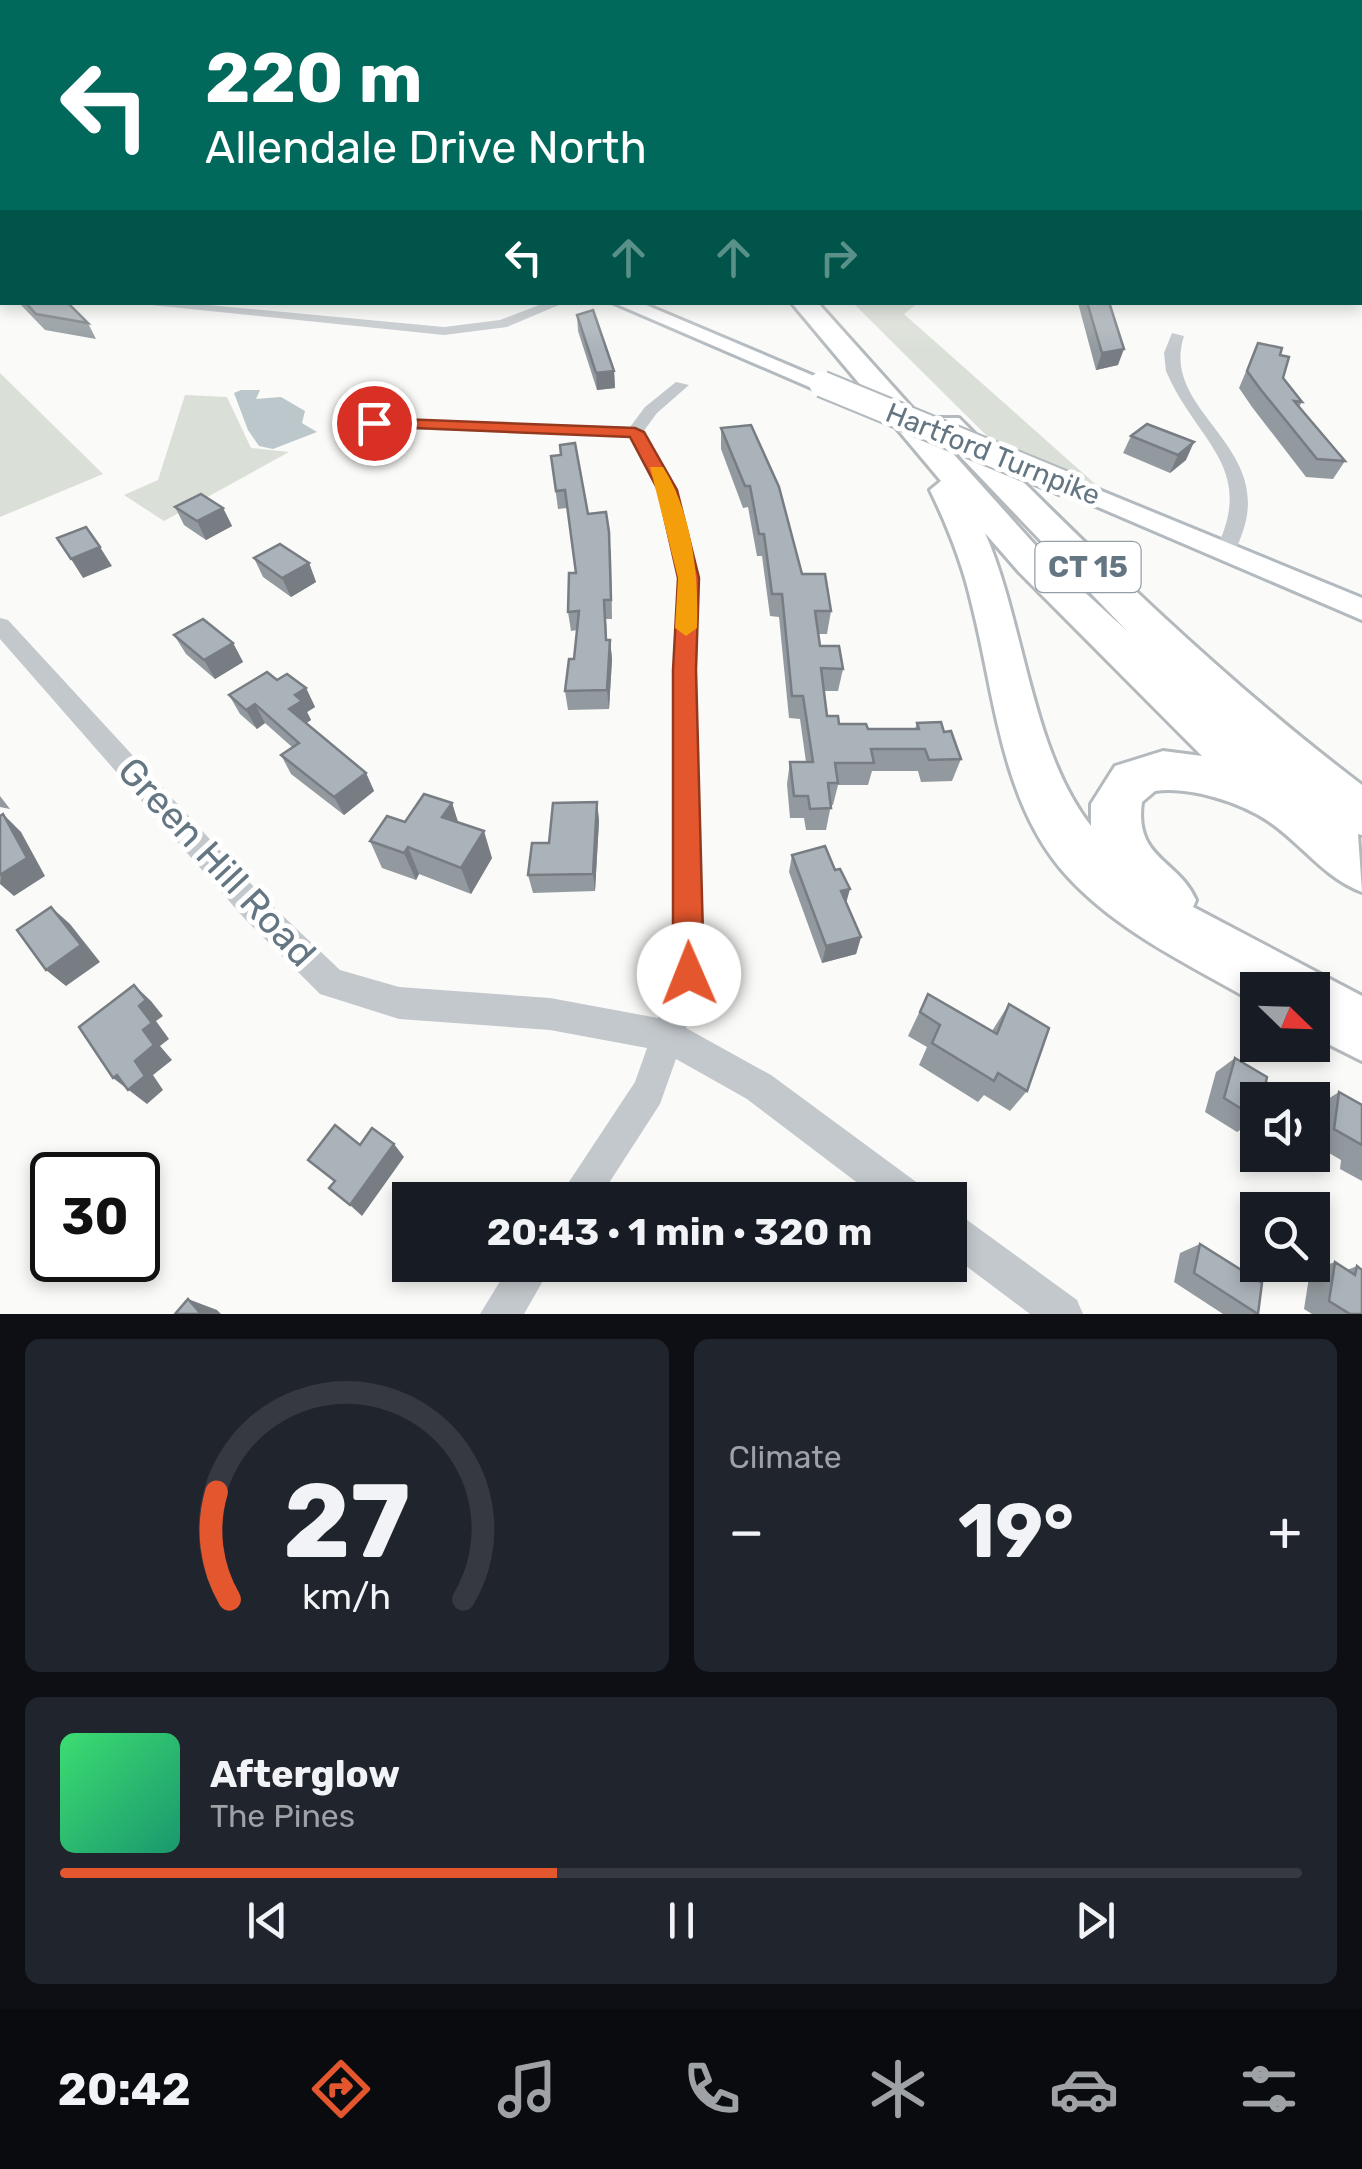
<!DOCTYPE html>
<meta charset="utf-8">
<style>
body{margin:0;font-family:Rubik,sans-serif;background:#20242c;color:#f1f3f6;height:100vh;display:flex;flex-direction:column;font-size:38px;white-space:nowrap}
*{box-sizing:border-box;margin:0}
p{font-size:32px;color:#9ea1a6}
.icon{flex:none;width:55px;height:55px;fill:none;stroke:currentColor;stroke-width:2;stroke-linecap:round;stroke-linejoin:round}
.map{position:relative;height:1314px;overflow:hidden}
.side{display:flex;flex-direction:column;gap:25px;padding:25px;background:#0d0f14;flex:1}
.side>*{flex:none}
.banner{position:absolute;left:0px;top:0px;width:1362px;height:305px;box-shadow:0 5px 15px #0003;background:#00695c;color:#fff;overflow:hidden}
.needle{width:65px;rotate:113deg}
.controls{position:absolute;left:1240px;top:972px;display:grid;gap:20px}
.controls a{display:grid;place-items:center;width:90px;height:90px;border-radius:0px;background:#171b24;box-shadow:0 5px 15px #0003;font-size:50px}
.speed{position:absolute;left:30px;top:1152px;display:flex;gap:20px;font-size:50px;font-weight:700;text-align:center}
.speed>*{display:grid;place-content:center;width:130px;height:130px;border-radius:50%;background:#171b24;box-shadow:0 5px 15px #0003;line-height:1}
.speed .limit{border:5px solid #111;border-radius:15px;background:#fff;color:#111}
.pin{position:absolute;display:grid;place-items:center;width:85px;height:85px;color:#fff;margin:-42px;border:5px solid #fff;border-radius:50%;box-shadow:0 2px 10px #0007}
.me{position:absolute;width:110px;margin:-55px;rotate:359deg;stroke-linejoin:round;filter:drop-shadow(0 0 8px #0008)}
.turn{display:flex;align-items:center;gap:35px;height:210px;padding:0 40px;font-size:45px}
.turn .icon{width:130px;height:130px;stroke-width:2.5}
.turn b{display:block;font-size:70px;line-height:85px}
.lanes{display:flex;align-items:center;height:95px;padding:0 40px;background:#0003;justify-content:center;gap:50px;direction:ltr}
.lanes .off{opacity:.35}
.big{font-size:75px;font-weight:700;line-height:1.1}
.side .tile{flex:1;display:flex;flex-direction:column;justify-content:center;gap:15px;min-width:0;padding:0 35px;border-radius:15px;background:#20242c}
.side .dial{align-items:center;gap:0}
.dial svg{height:260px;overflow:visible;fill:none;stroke:#363941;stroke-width:7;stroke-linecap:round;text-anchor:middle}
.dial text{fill:#f1f3f6;stroke:none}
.song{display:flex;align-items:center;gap:30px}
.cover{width:120px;height:120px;border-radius:15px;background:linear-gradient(135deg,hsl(140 70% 55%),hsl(160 70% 35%))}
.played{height:10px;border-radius:5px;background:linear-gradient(90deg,#e4572e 40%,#363941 40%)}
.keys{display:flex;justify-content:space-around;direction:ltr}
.heat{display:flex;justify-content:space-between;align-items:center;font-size:55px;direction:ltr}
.side .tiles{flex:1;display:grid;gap:25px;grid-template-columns:1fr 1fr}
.tile:last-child{grid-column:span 2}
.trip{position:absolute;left:392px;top:1182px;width:575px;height:100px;border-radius:0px;background:#171b24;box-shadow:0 5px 15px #0003;font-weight:700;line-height:100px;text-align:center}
.tab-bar{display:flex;height:160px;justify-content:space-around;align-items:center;background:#090b0e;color:#9ea1a6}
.tab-bar .icon{width:70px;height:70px}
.tab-bar .current{color:#e4572e}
.tab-bar b{font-size:45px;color:#f1f3f6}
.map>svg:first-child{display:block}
.green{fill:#dadfd7}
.water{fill:#bbc7cb}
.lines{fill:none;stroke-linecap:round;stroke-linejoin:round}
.secondary-casing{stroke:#b3babf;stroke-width:6}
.highway-casing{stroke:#b4b9bd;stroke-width:6}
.street{fill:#c3c8cc;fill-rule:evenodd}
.secondary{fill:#fff;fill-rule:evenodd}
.highway{fill:#fff;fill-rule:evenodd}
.secondary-bridge-casing{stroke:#b3babf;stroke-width:29;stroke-linecap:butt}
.secondary-bridge{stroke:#fff;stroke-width:25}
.wall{fill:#929a9f}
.shaded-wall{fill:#777d82}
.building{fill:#aab3b9;stroke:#777d82;stroke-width:2.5}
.route{fill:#e4572e;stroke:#94391e;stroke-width:2.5}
.slow{fill:#f59e0b}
.labels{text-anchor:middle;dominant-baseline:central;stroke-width:10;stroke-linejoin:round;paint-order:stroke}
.far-street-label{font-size:28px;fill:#657683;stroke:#fff}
.shield{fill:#fff;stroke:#939fa8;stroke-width:2.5}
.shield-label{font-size:30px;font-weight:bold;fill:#657683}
.near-street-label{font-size:38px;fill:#657683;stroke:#fff}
</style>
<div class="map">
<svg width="1362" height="1314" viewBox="0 0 1362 1314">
<rect width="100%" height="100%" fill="#fafaf8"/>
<!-- green -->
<g class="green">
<polygon points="853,303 918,303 904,314 1102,490 992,441"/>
<polygon points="0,373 103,474 0,517"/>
<polygon points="185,395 227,397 251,448 289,452 164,521 124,495 158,480"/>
</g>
<!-- water -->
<polygon class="water" points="241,390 260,390 256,399 281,397 305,411 302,423 317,432 273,449 259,446 248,430 234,393"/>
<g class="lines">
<defs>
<g id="secondary">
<polygon points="612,302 639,302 833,384 822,391 814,389"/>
<polygon points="1065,476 1362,598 1362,620 1056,489 1052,484"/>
</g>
<path id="highway" d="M791 302H817L1045 556 1127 631 937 432 933 425 937 418H959C1088 547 1217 675 1362 785V835L1358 834 1362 892C1324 878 1301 843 1268 821 1240 802 1189 786 1155 791L1142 802C1134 859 1178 859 1196 900L1193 907 1362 996V1061L1312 1036V990H1258V1004C1192 966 1119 933 1067 876 1001 804 995 695 972 605 963 565 948 527 930 490L941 481ZM985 533 1019 572 1202 756 1163 751 1115 766 1091 804V826C1030 748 1025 624 985 533Z"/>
</defs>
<!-- secondary casing -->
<use href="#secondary" class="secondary-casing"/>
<!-- highway casing -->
<use href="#highway" class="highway-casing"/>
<!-- street -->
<g class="street">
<rect x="0" y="206" width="2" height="7"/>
<polygon points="1360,266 1362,267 1362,275 1360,274"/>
<polygon points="122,302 176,302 444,327 500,320 547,302 566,302 507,327 444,335"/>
<path d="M1172 333 1184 336C1159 412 1275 444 1242 534 1238 544 1236 554 1225 557L1215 551C1258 467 1196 442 1166 371L1164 353Z"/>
<polygon points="676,382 689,385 657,413 643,432 677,490 699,578 695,670 705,974 686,1028 771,1075 923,1187 929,1200 880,1200 747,1099 676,1059 660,1104 598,1200 557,1200 635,1082 647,1048 550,1030 399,1019 320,994 244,918 0,639 0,618 8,620 264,898 340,970 399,987 550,998 658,1018 673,974 673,670 679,578 659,490 629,437 374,428 366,423 374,418 630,427 645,407"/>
<polygon points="950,1211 963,1217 1077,1300 1083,1314 1030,1314 950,1254"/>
<polygon points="510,1265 552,1265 524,1314 480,1314"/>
</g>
<!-- secondary -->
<use href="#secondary" class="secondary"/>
<!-- highway -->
<use href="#highway" class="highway"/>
<defs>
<polyline id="secondary-bridge" points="822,384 1065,484"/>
</defs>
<!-- secondary-bridge casing -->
<use href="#secondary-bridge" class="secondary-bridge-casing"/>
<!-- secondary-bridge -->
<use href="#secondary-bridge" class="secondary-bridge"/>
</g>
<!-- wall -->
<g class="wall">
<polygon points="18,302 67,302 88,323 96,339 45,330"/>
<polygon points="1109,302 1118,365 1096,370 1078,303"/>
<polygon points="577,315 614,371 615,388 597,390 578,331"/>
<polygon points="1258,343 1280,355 1283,378 1302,402 1299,407 1345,461 1333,479 1306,477 1252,407 1239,388"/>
<polygon points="1147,424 1186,460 1170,473 1123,453 1131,436"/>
<polygon points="721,428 802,574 831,611 827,634 818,634 820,646 843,669 838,691 824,691 827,716 839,724 868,729 915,729 917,723 944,732 961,759 952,781 921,782 918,771 872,771 868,785 838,785 833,805 831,805 826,830 806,830 804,818 790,818 787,784 790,762 806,762 800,719 789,718 779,617 770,616 762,556 757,556 748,507 743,508 721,449"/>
<polygon points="551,456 611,551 612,619 606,619 607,640 610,640 612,659 609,709 568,710 565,691 574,659 577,630 571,631 568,612 576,573 567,508 558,509"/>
<polygon points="175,507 223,508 232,526 206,540 184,525"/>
<polygon points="254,558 309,563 316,582 291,597 263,577"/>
<polygon points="174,635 233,643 243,662 215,679 186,654"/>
<polygon points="277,680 306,688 315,707 307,712 311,720 306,723 366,773 374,791 344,815 291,774 281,755 292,747 265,723 257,729 240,714 229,695"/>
<polygon points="0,796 10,809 0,807"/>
<polygon points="597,802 599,821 595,891 533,893 528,875 549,843"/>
<polygon points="452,803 458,823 492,858 471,894 419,874 416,880 382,868 370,841 405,822"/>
<polygon points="792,855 846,903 861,937 856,954 822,963 789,872"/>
<polygon points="928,994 992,1031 1009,1004 1027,1091 1010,1111 984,1095 978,1102 919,1065 927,1047 908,1036"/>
<polygon points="1235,1058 1258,1119 1237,1132 1205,1112 1216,1072"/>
<polygon points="1339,1092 1362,1105 1362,1181 1340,1169 1341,1160 1312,1143 1317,1106"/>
<polygon points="1200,1244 1258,1314 1223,1314 1174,1282 1180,1253"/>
<polygon points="1335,1262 1347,1270 1357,1266 1362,1314 1312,1314 1304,1309 1310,1271"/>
</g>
<!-- shaded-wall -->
<g class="shaded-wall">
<polygon points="1124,349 1118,365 1096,370 1102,353"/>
<polygon points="614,371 615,388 597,390 596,373"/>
<polygon points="1194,442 1186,460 1170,473 1178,455"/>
<polygon points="223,508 232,526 206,540 197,521"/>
<polygon points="100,547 112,566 83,578 71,559"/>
<polygon points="309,563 316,582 291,597 282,578"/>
<polygon points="610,640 612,659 609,709 607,690"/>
<polygon points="233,643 243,662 215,679 204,660"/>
<polygon points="306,688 315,707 307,712 311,720 299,728 289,709 295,695"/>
<polygon points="255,704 265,723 257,729 246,710"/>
<polygon points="366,773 374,791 344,815 334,797"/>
<polygon points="597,802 599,821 595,891 593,874"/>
<polygon points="452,803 461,831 442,817"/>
<polygon points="3,814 21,832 45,876 14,896 0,884"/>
<polygon points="484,831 492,858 471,894 461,868"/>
<polygon points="408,847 419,874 416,880 404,853"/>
<polygon points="850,889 845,907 841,891"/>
<polygon points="51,907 70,924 100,962 66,986 46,970"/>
<polygon points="861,937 856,954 822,963 826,946"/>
<polygon points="134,985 151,1001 163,1016 156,1021 169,1039 160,1046 172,1060 153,1075 163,1090 147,1104 113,1078 135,1061 143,1030"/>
<polygon points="394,1144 404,1157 362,1216 350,1205"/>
<polygon points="188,1299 217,1310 221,1314 201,1314"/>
</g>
<!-- building -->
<g class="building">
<polygon points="1360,229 1362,229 1362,249 1360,250"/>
<polygon points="0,237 2,239 2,272 0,270"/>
<polygon points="25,302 67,302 88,323 36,314"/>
<polygon points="1087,302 1109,302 1124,349 1102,353"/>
<polygon points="593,310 614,371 596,373 577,315"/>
<polygon points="1258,343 1282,348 1280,355 1289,357 1283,378 1302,402 1294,401 1345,461 1317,459 1261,390 1247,371"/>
<polygon points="1147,424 1194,442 1178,455 1131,436"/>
<polygon points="751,425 779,487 802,574 825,574 831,611 815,611 820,646 839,646 843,669 821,668 827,716 838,716 839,724 866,724 868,729 919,729 917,723 941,722 944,732 951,731 961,759 929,760 925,749 871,749 874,763 835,763 838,783 828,783 831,808 810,809 808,796 794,796 790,762 813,762 803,696 792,696 782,594 772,594 764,534 759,534 750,486 745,486 721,428"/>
<polygon points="575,443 588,514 606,512 609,532 611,600 604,600 606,640 610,640 607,690 565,691 569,659 574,659 579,611 568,612 569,573 576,573 565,490 556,491 551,456 561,455 560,445"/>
<polygon points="201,494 223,508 197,521 175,507"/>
<polygon points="86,527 100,547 71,559 57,538"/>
<polygon points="280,544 309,563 282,578 254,558"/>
<polygon points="203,619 233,643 204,660 174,635"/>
<polygon points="267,672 277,680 287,674 306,688 295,695 302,701 289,709 366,773 334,797 281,755 299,743 255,704 246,710 229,695"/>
<polygon points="424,794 452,803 442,817 484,831 461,868 408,847 404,853 370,841 387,816 405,822"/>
<polygon points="597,802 593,874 528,875 532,843 549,843 553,803"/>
<polygon points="3,814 27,858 0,875 0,816"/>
<polygon points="825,846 835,870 840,869 850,889 841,891 861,937 826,946 792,855"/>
<polygon points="51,907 81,945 46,970 17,930"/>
<polygon points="134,985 146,1000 139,1006 152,1023 143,1030 154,1045 135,1061 145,1076 128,1090 117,1075 113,1078 79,1027"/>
<polygon points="928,994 997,1034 1009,1004 1049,1028 1027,1091 998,1073 994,1081 932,1043 940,1025 920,1012"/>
<polygon points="1235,1058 1267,1077 1262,1100 1258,1100 1258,1119 1224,1098"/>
<polygon points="1339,1092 1362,1105 1362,1145 1334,1129"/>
<polygon points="335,1125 360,1145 372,1128 394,1144 350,1205 329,1188 335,1181 308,1160"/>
<polygon points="1200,1244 1262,1283 1258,1314 1194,1273"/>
<polygon points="1335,1262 1355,1275 1357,1266 1362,1270 1362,1314 1350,1314 1329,1301"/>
<polygon points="188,1299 201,1314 175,1314"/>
</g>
<!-- sky -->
<linearGradient id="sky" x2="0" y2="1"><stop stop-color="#96bcdc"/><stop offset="0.48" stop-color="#fdfdfc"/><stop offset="1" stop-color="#fdfdfc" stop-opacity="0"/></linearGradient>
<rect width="1362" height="351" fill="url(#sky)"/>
<!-- route -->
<polygon class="route" points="374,418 635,428 644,432 677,490 699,578 696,670 704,974 700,985 689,990 678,985 673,974 673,670 678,578 658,490 630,437 368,426 368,420"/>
<!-- slow -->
<path class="slow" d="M650 467H663C692 513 699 574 697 628L686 636 675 628 678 578Z"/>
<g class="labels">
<!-- far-street labels -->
<g class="far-street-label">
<text transform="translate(993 454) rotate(22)">Hartford Turnpike</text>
</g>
<!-- shield labels -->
<rect class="shield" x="1035.5" y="542" width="105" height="50" rx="8"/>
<g class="shield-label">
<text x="1088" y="567">CT 15</text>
</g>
<!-- near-street labels -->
<g class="near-street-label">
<text transform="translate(217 862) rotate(47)">Green Hill Road</text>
</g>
</g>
</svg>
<div class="controls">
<a><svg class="needle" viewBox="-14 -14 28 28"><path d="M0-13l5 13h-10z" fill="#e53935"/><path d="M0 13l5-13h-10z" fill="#9ea1a6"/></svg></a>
<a><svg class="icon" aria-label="sound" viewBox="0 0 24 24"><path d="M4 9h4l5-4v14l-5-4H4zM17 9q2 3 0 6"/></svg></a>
<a><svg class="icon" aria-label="search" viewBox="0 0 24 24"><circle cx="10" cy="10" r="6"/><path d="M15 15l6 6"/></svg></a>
</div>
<div class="speed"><div class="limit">30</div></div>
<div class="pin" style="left:374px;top:423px;background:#d93025"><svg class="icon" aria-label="arrive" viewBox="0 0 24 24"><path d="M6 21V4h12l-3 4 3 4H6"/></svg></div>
<svg class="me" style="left:689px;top:974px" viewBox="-20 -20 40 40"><circle r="19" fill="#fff"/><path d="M0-13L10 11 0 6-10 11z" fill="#e4572e"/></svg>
<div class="trip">20:43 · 1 min · 320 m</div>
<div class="banner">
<div class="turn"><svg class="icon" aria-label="left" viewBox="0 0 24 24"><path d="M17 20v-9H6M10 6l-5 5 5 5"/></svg><div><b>220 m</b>Allendale Drive North</div></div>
<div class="lanes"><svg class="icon" aria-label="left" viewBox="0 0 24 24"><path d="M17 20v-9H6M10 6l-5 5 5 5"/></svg><svg class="icon off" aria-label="ahead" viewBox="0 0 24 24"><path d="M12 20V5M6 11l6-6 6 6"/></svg><svg class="icon off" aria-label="ahead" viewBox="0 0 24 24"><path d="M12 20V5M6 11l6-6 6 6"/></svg><svg class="icon off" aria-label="right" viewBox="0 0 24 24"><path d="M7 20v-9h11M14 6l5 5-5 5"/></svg></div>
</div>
</div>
<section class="side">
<div class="tiles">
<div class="tile dial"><svg viewBox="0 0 100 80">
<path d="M14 69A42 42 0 1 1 86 69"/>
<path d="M14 69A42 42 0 0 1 10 36" stroke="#e4572e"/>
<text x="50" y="56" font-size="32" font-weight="700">27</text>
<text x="50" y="72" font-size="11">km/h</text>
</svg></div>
<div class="tile"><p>Climate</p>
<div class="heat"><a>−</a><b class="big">19°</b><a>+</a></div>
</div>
<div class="tile">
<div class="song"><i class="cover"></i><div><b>Afterglow</b><p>The Pines</p></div></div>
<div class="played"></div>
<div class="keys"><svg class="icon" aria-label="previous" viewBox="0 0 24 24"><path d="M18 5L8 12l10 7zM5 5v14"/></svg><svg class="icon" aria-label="pause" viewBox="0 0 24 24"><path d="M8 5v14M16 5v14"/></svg><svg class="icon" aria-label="next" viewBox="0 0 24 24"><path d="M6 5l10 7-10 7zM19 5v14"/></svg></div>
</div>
</div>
</section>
<nav class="tab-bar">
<b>20:42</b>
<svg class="icon current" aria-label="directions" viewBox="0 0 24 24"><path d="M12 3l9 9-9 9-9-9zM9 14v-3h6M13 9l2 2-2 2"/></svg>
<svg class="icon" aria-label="music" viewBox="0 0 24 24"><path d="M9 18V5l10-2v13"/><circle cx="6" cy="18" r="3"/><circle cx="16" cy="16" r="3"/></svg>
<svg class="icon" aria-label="phone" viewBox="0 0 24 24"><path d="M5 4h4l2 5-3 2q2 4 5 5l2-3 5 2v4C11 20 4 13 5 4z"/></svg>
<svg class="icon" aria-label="climate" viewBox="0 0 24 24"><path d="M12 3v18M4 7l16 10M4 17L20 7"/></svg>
<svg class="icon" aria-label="car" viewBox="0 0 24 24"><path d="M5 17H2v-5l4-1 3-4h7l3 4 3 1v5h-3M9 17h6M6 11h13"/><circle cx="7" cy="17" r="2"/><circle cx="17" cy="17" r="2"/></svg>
<svg class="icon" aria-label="filters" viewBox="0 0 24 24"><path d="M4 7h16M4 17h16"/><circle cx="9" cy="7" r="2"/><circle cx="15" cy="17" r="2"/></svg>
</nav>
